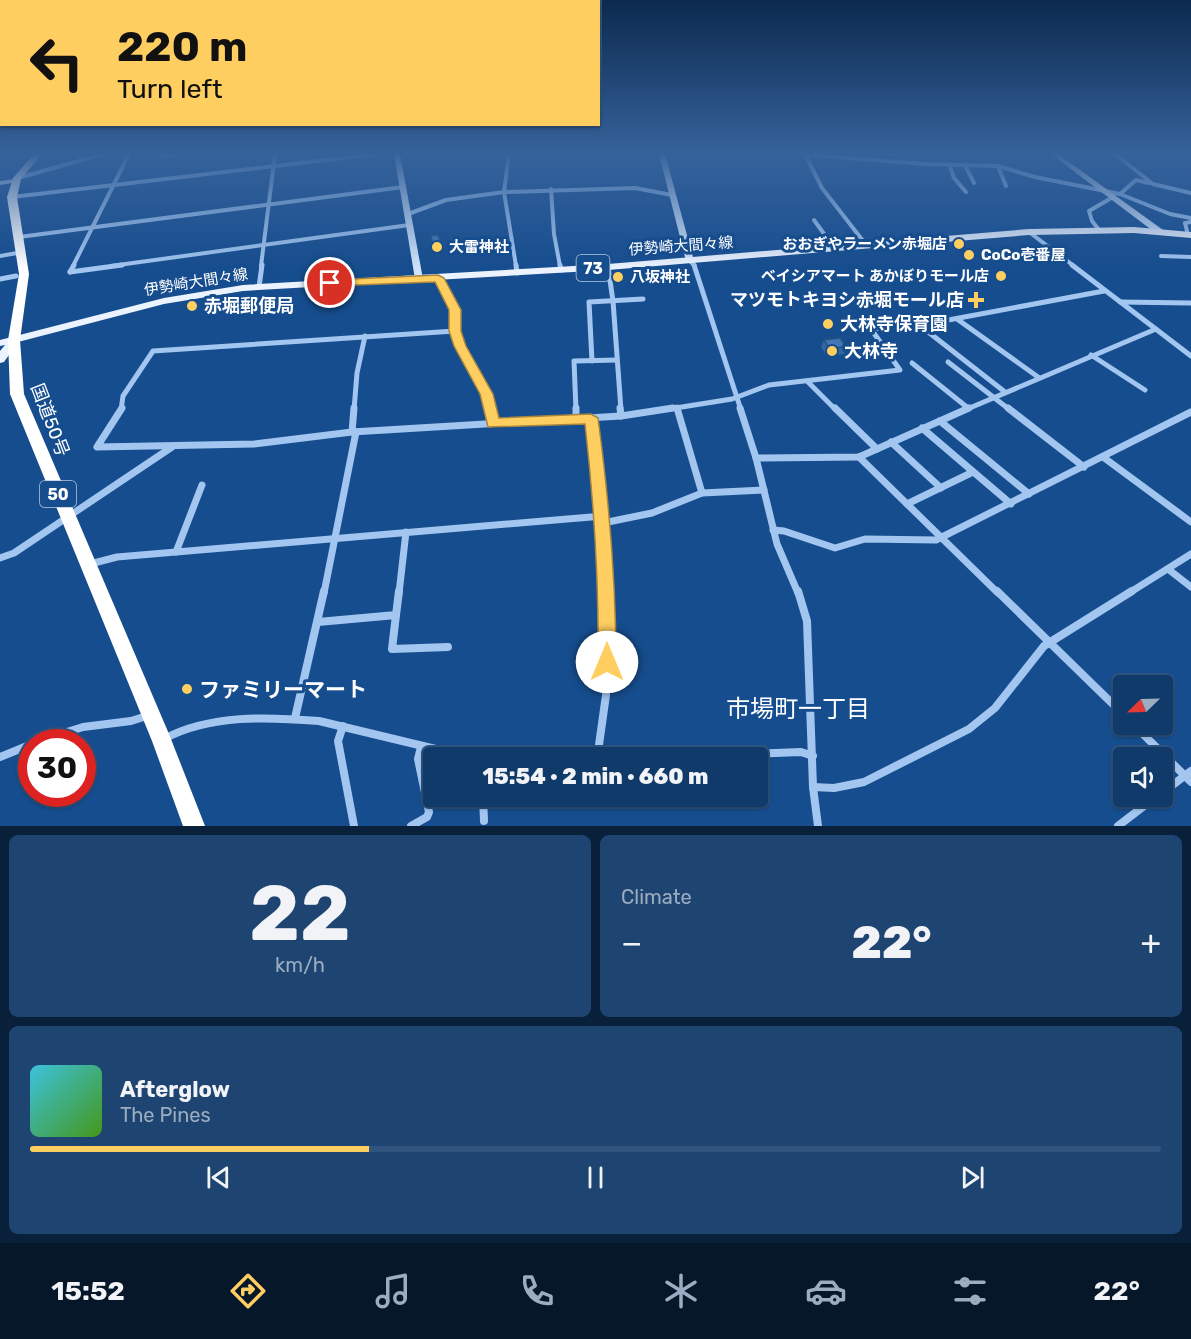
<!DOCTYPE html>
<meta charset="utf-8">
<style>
body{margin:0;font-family:Rubik,"Noto Sans JP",sans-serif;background:#1e4572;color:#f1f3f6;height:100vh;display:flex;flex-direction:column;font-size:22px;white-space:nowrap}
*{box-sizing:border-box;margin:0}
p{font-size:20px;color:#9cadc1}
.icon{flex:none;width:33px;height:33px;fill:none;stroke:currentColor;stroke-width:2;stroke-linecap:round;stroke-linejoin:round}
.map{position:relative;height:826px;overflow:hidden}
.side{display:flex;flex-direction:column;gap:9px;padding:9px;background:#09203a;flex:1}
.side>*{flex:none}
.banner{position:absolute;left:0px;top:0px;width:600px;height:126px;box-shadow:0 2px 4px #0004,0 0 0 2px #30547e;background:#ffce61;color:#111;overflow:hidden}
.needle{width:39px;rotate:247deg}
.buttons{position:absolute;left:1113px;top:675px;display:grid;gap:12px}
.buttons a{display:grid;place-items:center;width:60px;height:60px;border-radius:6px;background:#103a6a;box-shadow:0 2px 4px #0004,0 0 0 2px #30547e;font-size:30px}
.speed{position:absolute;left:18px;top:729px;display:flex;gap:12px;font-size:30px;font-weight:700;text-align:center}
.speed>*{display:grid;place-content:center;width:78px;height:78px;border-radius:50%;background:#103a6a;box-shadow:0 2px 4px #0004,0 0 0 2px #30547e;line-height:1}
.speed .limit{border:9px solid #d22;background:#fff;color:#111}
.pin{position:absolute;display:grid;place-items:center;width:51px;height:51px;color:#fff;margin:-26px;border:3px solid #fff;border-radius:50%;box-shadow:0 2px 6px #0007}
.me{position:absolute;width:66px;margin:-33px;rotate:0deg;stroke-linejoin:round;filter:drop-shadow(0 0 4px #0008)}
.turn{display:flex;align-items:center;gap:21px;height:126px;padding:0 18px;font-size:27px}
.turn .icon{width:78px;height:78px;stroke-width:2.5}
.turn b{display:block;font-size:42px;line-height:51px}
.big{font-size:45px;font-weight:800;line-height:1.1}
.side .card{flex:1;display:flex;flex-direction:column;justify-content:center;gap:9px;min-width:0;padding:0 21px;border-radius:9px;background:#1e4572}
.side .dial{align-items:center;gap:0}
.dial b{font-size:78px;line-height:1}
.song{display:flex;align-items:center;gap:18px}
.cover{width:72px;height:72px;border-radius:9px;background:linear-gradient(135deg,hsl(190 70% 55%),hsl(100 70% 35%))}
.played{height:6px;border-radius:3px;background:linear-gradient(90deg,#ffce61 30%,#30547e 30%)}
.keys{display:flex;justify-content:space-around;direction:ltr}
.heat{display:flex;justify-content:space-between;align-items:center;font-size:33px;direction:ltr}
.side .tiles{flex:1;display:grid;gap:9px;grid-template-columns:1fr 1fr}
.card:last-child{grid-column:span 2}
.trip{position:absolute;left:423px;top:747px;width:345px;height:60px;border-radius:6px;background:#103a6a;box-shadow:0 2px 4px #0004,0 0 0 2px #30547e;font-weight:800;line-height:60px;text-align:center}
.tab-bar{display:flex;height:96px;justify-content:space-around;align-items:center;background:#06172a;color:#9cadc1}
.tab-bar .icon{width:42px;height:42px}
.tab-bar .active{color:#ffce61}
.tab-bar b{font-size:27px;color:#f1f3f6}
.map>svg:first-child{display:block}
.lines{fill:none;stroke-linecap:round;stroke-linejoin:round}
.street-far3{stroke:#a2c6f0;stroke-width:4}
.street-far2{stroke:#a2c6f0;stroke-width:5}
.street-far1{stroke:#a2c6f0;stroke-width:7}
.street{stroke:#a2c6f0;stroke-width:8}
.secondary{fill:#d0e3fb;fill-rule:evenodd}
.primary{fill:#ebf3ff;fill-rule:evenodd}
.highway{fill:#fff;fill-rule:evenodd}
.wall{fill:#36669d}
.shaded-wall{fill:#2c5380}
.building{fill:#3f77b7;stroke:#2c5380;stroke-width:1.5}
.route{fill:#ffce61;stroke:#a6863f;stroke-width:1.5}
.poi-dot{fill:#ffce61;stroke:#164d8e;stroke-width:2}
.labels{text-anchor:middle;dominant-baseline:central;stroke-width:6;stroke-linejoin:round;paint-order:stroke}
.far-poi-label{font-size:15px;font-weight:bold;fill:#fff;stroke:#164d8e;text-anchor:start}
.far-street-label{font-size:15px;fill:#fff;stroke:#164d8e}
.shield{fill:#164d8e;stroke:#b9cadd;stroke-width:1.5}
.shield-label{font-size:16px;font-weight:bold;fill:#fff}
.poi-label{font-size:18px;font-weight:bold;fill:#fff;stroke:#164d8e;text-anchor:start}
.street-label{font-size:18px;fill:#fff;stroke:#164d8e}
.near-poi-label{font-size:21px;font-weight:bold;fill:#fff;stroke:#164d8e;text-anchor:start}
.near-neighbourhood-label{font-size:24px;fill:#fff;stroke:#164d8e}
</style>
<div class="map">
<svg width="1191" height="826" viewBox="0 0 1191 826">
<rect width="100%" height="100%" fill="#164d8e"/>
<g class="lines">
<!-- street-far3 -->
<g class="street-far3">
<polyline points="162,154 162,156 180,154"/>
<polyline points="509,154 504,192 516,266"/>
<polyline points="800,154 925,164 998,166 1035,177 1120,194 1170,214 1191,218"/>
<polyline points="805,154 822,188 867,246"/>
<polyline points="1115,154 1153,184 1191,193"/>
<polyline points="949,164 954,178 966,192"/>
<polyline points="965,165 974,183"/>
<polyline points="998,166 1006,186"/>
<polyline points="18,178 103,154"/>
<polyline points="551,189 554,234 560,266"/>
<polyline points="1120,194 1136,180 1149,183"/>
<polyline points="12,197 376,154"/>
<polyline points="408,214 446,200 504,192 635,188 672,195"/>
<polyline points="814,220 835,249"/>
<polyline points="1100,231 1092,221 1089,211 1113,197"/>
<polyline points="1029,232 1074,266"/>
<polyline points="1188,235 1185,223 1191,222"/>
<polyline points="19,237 403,187"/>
<polyline points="0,256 17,253"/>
<polyline points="1161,256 1191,257"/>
<polyline points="690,261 695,266"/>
<polyline points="73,266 129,154"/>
<polyline points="111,266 409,225"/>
<polyline points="261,266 275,154"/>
</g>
<!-- street-far2 -->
<g class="street-far2">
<polyline points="516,265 517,273"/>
<polyline points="560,265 561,270"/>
<polyline points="694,265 741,410"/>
<polyline points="1072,265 1191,356"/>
<polyline points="608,267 613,301 621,410"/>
<polyline points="70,272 122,265"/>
<polyline points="70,272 74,265"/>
<polyline points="438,278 455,310 455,331 460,347 486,394 490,410"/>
<polyline points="0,279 16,276"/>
<polyline points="259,287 262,265"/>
<polyline points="1120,302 1191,303"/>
<polyline points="957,319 1038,377"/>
<polyline points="918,324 1005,392"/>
<polyline points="1091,355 1145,390"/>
<polyline points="592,361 589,302 643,299"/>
<polyline points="948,362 1010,410"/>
<polyline points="912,363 968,408"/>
<polyline points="807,381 836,410"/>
<polyline points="121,410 123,396 153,351 455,331"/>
<polyline points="354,410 357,373 365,336"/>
<polyline points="576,410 574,361 617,360"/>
<polyline points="663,410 732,399 769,385 900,370 871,329 943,321 1104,291"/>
<polyline points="965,410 1156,329"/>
</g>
<!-- street-far1 -->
<g class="street-far1">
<polyline points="122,408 97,447 254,444 352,432 621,416 673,408"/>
<polyline points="489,408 493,423"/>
<polyline points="576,408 576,419"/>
<polyline points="620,408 621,416"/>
<polyline points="677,408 702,493"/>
<polyline points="740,408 756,458 777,544 798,593"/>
<polyline points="835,408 877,449"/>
<polyline points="1008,408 1084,467"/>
<polyline points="591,418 601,494 607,593"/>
<polyline points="940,421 1029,494"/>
<polyline points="922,428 1011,504"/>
<polyline points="352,432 354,408"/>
<polyline points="891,442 941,488"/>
<polyline points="859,457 998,593"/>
<polyline points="1103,457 1191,522"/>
<polyline points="756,458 859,457 969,408"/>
<polyline points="907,504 973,472"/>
<polyline points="603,523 652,513 702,493 764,490"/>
<polyline points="773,530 784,531 835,548 865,539 936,540 1191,412"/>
<polyline points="176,552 202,485"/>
<polyline points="0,558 14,553 172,447"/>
<polyline points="90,564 117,557 603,516"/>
<polyline points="1168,569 1191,587"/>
<polyline points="324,593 356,432"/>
<polyline points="399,593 406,532"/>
<polyline points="1129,593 1191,554"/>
</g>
<!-- street -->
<g class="street">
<polyline points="798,591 807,621 813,787 818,826"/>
<polyline points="997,591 1124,715"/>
<polyline points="396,615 392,649 448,647"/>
<polyline points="318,622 396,615 399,591"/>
<polyline points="295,718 324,591"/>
<polyline points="1133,724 1191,782"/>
<polyline points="343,726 338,741 354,826"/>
<path d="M164 739C210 714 269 717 319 721L473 758"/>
<polyline points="35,742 83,727 131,721 150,715"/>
<polyline points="598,752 606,695 607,591"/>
<polyline points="0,757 32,744"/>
<polyline points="575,758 620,749 745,754 801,752 813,756"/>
<polyline points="813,787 834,788 864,782 969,729 995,708 1044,646 1132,591"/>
<polyline points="1162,793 1191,771"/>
<polyline points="483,796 484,821"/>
<polyline points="411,826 427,817 429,812 418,759 421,747"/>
<polyline points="1118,826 1157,796"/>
</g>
<!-- secondary -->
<g class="secondary">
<polygon points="394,154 400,154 423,279 419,282 415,279"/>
<polygon points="659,154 665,154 694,261 693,263 687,263 686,261"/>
<polygon points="1051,154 1058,154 1163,230 1163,234 1157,234"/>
<polygon points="16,179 19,181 18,182 0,185 0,181"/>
</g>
<!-- primary -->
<polygon class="primary" points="1134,227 1191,232 1191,238 1134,233 1029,235 608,270 243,291 164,304 18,342 4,362 0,363 0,351 5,345 0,346 0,340 164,298 243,285 608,264 1029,229"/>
<!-- highway -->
<polygon class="highway" points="34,154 42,154 21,179 17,197 29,274 20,340 24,394 169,734 205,826 183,826 152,741 10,394 8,340 19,274 7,197 13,178"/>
</g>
<!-- wall -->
<polygon class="wall" points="824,340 846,347 844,354 827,356 821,347"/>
<!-- shaded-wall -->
<polygon class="shaded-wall" points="441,244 442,251 435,252 433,245"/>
<!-- building -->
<g class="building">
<polygon points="438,235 441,244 433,245 431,236"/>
<polygon points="840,338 846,347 829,348 824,340"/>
</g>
<!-- sky -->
<linearGradient id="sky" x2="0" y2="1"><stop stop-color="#0c2a4e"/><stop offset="0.57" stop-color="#36629b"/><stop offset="1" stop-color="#36629b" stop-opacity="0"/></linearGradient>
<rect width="1191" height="269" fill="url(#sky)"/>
<!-- route -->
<path class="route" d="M438 275 444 278 461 310V331L466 346 493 394 499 418 591 414 598 418C609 500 616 580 616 662L614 668 607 671 600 668 598 662C599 582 594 503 585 424L488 427 480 394 454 346 449 331V310L435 282 330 286 324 283 330 280Z"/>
<!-- markers -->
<g class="poi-dot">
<circle cx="959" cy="244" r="6"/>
<circle cx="437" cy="247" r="6"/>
<circle cx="969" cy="255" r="6"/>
<circle cx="1001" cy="276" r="6"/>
<circle cx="618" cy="277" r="6"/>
<path d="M973 291h6v6h6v6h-6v6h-6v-6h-6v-6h6z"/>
<circle cx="192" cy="306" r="6"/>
<circle cx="828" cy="324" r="6"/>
<circle cx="832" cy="351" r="6"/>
<circle cx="187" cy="689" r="6"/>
</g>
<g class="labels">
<!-- far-poi labels -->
<g class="far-poi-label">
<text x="947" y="244" text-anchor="end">おおぎやラーメン赤堀店</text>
<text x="449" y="247">大雷神社</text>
<text x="981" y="255">CoCo壱番屋</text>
<text x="989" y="276" text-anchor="end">ベイシアマート あかぼりモール店</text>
<text x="630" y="277">八坂神社</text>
</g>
<!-- far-street labels -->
<g class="far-street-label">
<text transform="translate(681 246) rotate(-4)">伊勢崎大間々線</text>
<text transform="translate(196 282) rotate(-9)">伊勢崎大間々線</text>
</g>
<!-- shield labels -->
<g class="shield">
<rect x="576.5" y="255" width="33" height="26" rx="4.5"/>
<rect x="40" y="481" width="36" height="26" rx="4.5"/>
</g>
<g class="shield-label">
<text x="593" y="268">73</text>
<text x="58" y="494">50</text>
</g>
<!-- poi labels -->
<g class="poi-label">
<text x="964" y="300" text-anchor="end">マツモトキヨシ赤堀モール店</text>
<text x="204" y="306">赤堀郵便局</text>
<text x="840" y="324">大林寺保育園</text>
<text x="844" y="351">大林寺</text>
</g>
<!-- street labels -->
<g class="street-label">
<text transform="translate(50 420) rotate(69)">国道50号</text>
</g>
<!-- near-poi labels -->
<g class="near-poi-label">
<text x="199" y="689">ファミリーマート</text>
</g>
<!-- near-neighbourhood labels -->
<g class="near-neighbourhood-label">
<text x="798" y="709">市場町一丁目</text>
</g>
</g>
</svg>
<div class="buttons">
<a><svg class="needle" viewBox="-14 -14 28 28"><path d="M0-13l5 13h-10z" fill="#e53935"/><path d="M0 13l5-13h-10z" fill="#9cadc1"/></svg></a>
<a><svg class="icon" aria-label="sound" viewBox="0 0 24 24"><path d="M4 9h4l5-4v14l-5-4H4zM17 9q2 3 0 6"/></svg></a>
</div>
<div class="speed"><div class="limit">30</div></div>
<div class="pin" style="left:330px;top:283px;background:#d93025"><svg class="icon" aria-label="arrive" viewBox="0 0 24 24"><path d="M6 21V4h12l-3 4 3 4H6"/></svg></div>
<svg class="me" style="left:607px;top:662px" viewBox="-20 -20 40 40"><circle r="19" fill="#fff"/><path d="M0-13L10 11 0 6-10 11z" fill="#ffce61"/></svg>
<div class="trip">15:54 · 2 min · 660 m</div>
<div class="banner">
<div class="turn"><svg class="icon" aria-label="left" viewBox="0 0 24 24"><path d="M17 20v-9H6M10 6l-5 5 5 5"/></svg><div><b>220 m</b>Turn left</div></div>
</div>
</div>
<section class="side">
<div class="tiles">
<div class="card dial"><b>22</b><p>km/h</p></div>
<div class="card"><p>Climate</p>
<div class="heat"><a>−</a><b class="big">22°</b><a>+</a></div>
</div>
<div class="card">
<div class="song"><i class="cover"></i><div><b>Afterglow</b><p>The Pines</p></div></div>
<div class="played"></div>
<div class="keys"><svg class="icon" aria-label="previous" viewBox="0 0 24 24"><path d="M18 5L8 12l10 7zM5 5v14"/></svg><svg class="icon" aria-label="pause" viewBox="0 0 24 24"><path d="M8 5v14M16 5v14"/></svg><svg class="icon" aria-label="next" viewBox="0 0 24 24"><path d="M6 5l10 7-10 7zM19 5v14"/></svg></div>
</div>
</div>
</section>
<nav class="tab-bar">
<b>15:52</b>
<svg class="icon active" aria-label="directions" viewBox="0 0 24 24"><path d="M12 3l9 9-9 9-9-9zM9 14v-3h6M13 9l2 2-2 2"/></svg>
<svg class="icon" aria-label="music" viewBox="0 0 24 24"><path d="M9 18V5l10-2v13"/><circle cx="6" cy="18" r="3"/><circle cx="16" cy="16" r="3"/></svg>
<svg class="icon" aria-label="phone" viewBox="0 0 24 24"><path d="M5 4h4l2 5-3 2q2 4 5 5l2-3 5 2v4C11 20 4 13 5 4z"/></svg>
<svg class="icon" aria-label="climate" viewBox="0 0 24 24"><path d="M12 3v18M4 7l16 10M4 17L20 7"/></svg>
<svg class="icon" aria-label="car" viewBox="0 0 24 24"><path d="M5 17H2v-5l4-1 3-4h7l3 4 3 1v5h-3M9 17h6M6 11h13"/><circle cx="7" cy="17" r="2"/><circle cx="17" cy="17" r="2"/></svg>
<svg class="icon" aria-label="filters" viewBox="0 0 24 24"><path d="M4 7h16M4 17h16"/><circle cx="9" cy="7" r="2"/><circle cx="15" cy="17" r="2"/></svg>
<b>22°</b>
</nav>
